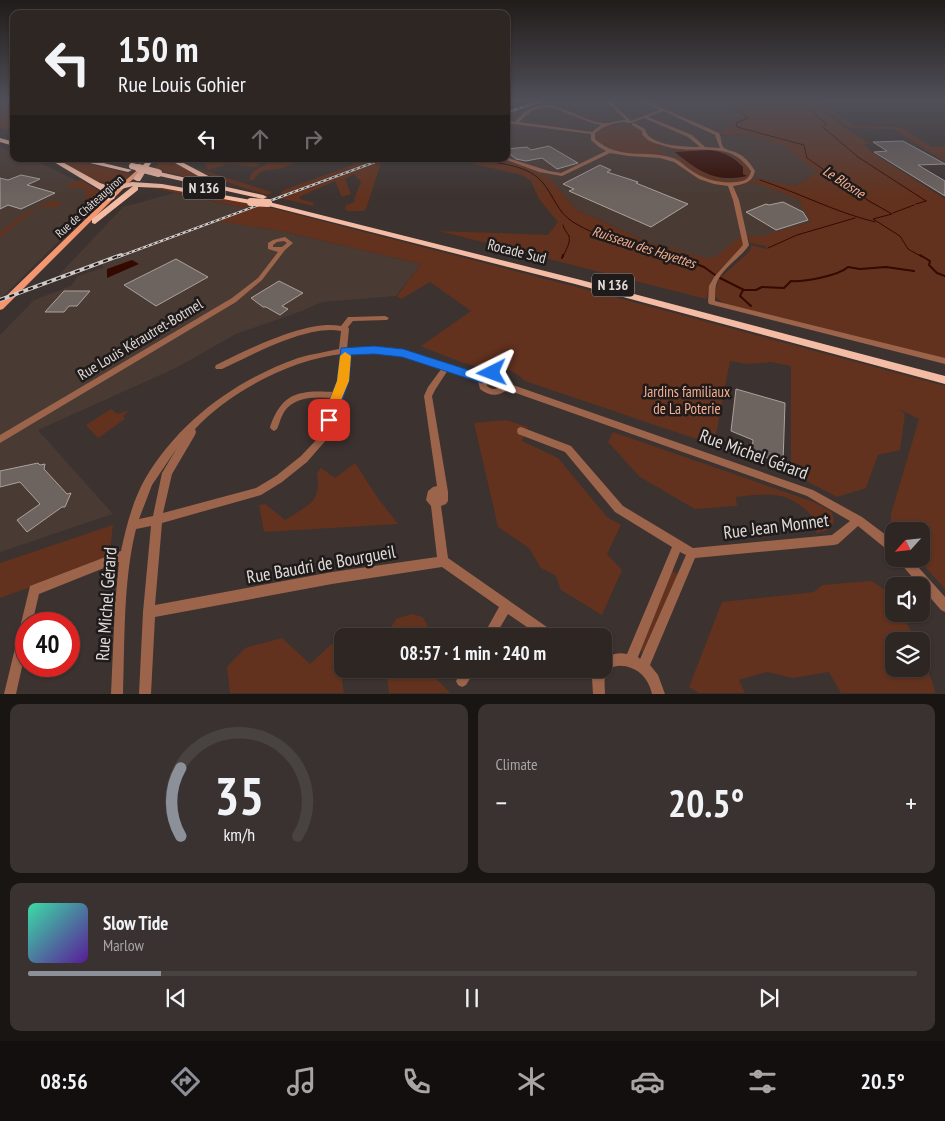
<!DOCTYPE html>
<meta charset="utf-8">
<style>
body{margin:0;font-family:"PT Sans Narrow",sans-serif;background:#393230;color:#f1f3f6;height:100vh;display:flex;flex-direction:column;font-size:19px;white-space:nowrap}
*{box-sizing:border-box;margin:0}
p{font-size:16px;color:#a7a5a6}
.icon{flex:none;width:28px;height:28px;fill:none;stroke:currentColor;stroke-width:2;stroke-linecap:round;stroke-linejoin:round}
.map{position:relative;height:694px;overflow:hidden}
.panel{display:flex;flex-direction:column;gap:10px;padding:10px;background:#191513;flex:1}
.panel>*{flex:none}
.guide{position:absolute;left:10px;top:10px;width:500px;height:152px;border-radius:10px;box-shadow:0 1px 4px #0004,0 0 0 1px #484341;background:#2d2623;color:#f1f3f6;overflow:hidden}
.needle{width:32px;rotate:243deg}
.fabs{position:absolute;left:885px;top:522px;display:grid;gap:10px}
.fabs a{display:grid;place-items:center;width:45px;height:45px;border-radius:10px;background:#2d2623;box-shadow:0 1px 4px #0004,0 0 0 1px #484341;font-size:25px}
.speed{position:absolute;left:15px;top:612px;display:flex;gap:10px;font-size:25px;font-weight:700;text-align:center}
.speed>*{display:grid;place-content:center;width:65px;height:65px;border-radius:50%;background:#2d2623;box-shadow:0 1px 4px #0004,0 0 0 1px #484341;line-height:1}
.speed .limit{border:8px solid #d22;background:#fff;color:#111}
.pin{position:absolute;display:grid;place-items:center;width:42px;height:42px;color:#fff;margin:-21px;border-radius:10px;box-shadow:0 2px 8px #0006}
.me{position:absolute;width:55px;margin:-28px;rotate:267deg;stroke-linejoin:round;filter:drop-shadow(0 0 4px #0008)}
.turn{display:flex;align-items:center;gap:18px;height:105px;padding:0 25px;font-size:22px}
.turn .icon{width:65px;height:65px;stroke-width:2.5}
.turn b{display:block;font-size:35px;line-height:42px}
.lanes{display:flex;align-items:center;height:48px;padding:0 25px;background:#0003;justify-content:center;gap:25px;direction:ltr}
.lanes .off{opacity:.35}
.big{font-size:38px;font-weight:700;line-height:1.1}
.panel .tile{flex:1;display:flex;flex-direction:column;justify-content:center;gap:8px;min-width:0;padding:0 18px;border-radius:10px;background:#393230}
.panel .dial{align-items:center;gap:0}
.dial svg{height:130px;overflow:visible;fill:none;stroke:#484341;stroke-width:7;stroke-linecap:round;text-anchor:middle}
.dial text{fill:#f1f3f6;stroke:none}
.song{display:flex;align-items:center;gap:15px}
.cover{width:60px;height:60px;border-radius:8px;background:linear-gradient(135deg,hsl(160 70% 55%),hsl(270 70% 35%))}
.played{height:5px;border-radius:2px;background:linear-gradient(90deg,#8c9099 15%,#484341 15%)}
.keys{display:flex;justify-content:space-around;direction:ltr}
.heat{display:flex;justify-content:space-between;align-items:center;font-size:28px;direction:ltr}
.panel .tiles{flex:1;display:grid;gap:10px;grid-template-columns:1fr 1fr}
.tile:last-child{grid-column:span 2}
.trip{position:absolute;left:334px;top:628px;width:278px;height:50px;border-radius:10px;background:#2d2623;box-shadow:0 1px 4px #0004,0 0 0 1px #484341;font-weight:700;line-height:50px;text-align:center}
.tab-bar{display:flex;height:80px;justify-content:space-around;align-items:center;background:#120f0e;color:#a7a5a6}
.tab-bar .icon{width:35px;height:35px}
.tab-bar .current{color:#8c9099}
.tab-bar b{font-size:22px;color:#f1f3f6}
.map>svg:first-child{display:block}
.built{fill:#493a33}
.green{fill:#62321e}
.water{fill:#340a00}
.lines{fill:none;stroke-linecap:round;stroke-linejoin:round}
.stream-far1{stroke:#340a00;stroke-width:1}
.stream{stroke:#340a00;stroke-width:2}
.building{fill:#6d635f;stroke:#aca19c}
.minor{fill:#9d644c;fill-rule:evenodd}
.major{fill:#f49771;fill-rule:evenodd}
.highway{fill:#f5bca5;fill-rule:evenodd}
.rail-far1-casing{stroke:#cfc9c7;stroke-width:2.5}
.rail-casing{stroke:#cfc9c7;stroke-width:4}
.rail-far1{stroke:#1f1b1a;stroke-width:1;stroke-dasharray:3;stroke-linecap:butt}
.rail{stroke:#1f1b1a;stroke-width:2;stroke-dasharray:5;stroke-linecap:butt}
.highway-bridge-far1{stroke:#f5bca5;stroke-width:6}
.highway-bridge{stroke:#f5bca5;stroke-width:8}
.route{fill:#1a73e8;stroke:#114b97}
.slow{fill:#f59e0b}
.labels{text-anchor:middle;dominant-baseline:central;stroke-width:5;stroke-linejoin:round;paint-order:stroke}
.far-street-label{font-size:12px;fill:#e0dad8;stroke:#1f1b1a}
.far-water-label{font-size:14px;font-style:italic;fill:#f6b094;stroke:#1f1b1a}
.shield{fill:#1f1b1a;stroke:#a6a19f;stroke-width:1}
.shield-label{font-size:14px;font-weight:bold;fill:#e0dad8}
.street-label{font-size:15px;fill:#e0dad8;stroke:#1f1b1a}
.park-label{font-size:15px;fill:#f4ae92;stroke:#1f1b1a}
.near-street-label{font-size:18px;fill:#e0dad8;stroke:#1f1b1a}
</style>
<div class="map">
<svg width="945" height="694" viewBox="0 0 945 694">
<rect width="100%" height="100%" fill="#3c322f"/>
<!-- built -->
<g class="built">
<polygon points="540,100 601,100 609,102 612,100 640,100 716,136 742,134 784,145 817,172 796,186 756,178 752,182 797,198 811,222 764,237 741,238 711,265 648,242 575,209 551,179 492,159 506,159 506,112"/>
<polygon points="643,100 724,100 743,117 726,130 709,131"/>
<polygon points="0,148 14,152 14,159 35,160 79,182 103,198 0,299"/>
<polygon points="362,159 387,159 280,198 275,197 366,163"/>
<polygon points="174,193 244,208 256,204 260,205 219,221 286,232 421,264 396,296 322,302 302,311 236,334 176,368 38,430 113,514 0,552 0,335 34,300 71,286 78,276 103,268 102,264 24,292 27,289 56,278 123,207"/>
</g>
<!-- green -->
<g class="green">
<polygon points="0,100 14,100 14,131 0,128"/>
<polygon points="724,100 809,100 838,123 869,143 864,145 873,153 945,199 945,360 725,304 714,296 719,279 750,251 751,245 766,249 766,246 750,243 748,236 762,236 811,222 797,198 754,183 737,187 738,189 735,187 749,183 756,178 796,186 817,172 782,145 742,134 725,135 713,132 726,130 743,117"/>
<polygon points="813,100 818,100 853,126 901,127 931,147 945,146 945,162 894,129 850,128"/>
<path d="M608 125 636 127 642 130 643 136 645 138C681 155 725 137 750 170L749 177C727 196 689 170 668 158L680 156C694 168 727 189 745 175L732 157 721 152 709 150 675 152 664 146 656 150 667 154V157C641 156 618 155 596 140L595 135 599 129Z"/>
<polygon points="54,159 70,159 131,174 117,188 110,188 101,184 106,181 97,182"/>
<polygon points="164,159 172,160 171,161 213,183 153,169"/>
<polygon points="190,159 237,159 235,161 250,161 261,164 255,167 229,164 208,170 204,162 193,162"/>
<path d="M258 159H306C298 162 290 165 282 168 271 171 260 167 254 180H249C250 172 259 168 266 164V161Z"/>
<polygon points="352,159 362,159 367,163 282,195 281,193 284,190 352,165 354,163"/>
<polygon points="387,159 393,159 381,163 367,206 364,211 347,211 345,209 346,205 355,202 354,199 361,182 354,174 345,179 351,194 342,197 335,181 299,197 300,199 314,203 313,206 280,198"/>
<polygon points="450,159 495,159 522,165 551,179 575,209 648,242 706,258 715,257 740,237 742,238 744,246 712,278 706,299 439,231 548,235 558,222 539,199 531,181 522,175"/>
<path d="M195 168 272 192 268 195C243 188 218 180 195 168Z"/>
<polygon points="81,180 104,194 104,197 89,211 80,211 88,203 84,202 87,191 77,187 71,189 66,185"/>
<polygon points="149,187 159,187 256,204 244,208"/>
<polygon points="51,201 62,203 57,207 38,207 0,237 0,232 27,212"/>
<path d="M260 205 592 291 945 386V589L918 559H921V531H894V537L891 534V514L919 419 899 409 905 414 900 450 878 455 866 488 837 497 791 473V366L771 362 747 364 730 361 714 445 525 381C508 365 506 371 485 368 472 367 434 352 421 346L471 311 430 282 401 299 397 296 421 264 286 232 218 221Z"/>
<polygon points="111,409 118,414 129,410 123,416 125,419 98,438 86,425"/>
<polygon points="506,420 528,427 522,441 558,458 607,517 621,525 607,554 622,570 602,615 561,590 556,576 541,568 529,548 498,527 474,423"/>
<path d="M613 432 814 502 832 512 834 521 830 529 816 534 818 524C794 491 773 492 736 497L737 506 695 509 640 477 608 442Z"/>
<path d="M355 463 377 497 398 524 264 532 259 505 265 504 285 520C308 505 322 503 317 473L321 468 335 478Z"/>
<polygon points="113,525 109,559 0,598 0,563"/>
<polygon points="671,570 683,577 650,657 638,649"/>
<path d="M872 581C887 591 894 596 894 614H901L917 641H894V669H921V653L933 684 935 693H841L829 672 793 678 767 672 739 680 745 693H699L689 687 722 602 814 592 822 585Z"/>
<polygon points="412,614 423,617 433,636 386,636 396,619"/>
<polygon points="282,638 310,664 336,640 344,693 230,693 227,667 245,648"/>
<polygon points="386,669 427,669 450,693 389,693"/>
</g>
<!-- water -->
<g class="water">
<path d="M709 150C722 151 734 157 743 167V174L747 176C716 183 699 172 675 152Z"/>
<polygon points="132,260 139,264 107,278 107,269"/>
</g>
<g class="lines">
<!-- stream-far1 -->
<g class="stream-far1">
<polyline points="726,100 748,118 736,123 737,127 804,145 807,158 869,201 892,214 873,219 900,236 908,249 922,257"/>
<polyline points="799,100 826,124 823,128"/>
<polyline points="824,128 858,157 926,201"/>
<path d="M476 159C498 164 528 164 543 183 554 196 557 212 573 222 605 242 642 246 678 257"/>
<path d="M760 180C799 193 835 212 875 222"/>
<polyline points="916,204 926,201"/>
<polyline points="893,213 914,205"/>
<polyline points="768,248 797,235 855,218"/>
<path d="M563 257C565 251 571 243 569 236 567 232 564 230 563 225"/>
</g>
<!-- stream -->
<g class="stream">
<polyline points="673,255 704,267 715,275"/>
<polyline points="920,255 930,261 929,265 937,273 945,276"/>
<polyline points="562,258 563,255"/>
<path d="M720 278 744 290H756L762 287 784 288 791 281C804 282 838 276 848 267L860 269 886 267 914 271"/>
<polyline points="743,290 740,296 751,306"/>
</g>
</g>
<!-- building -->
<g class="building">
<polygon points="903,141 945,164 918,165 945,181 945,196 874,152 887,151 873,142"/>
<polygon points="549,146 578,163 557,169 542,158 526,161 516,159 506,151 506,149 527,147 531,150"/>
<polygon points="600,165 611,170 607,172 638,182 636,183 688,204 651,227 569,191 574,189 563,184"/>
<polygon points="21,175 40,179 27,185 55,193 21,209 8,205 0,209 0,178 8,180"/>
<polygon points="783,202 803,212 808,220 776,230 746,212 766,204 769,205"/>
<polygon points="176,259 208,277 156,306 124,285"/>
<polygon points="279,281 303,293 282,306 288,309 280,315 266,307 263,307 251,298"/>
<polygon points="64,291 90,291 77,306 69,306 64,312 45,312"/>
<polygon points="736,389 785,403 783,463 752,453 753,440 731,431"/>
<polygon points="38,463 40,465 45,464 44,469 67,494 71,493 65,507 62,507 27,532 17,520 40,504 20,482 0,487 0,471"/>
</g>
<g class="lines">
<!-- minor -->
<g class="minor">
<path d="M605 100H609L631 121 659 110 639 100H644L719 133C722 138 720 143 724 148 727 150 732 151 735 152 745 156 750 163 755 171 752 183 744 184 733 186L739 200 749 245C740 259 721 268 716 285 715 290 715 296 715 301L945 358V364L709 304 708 302 709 286 714 277 743 245 733 200 728 186 714 184 699 179 674 162 660 158 629 156 610 153 562 176 539 172 504 159 508 158 549 171 561 173 606 151 599 147 591 140V134L506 123V121L515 122C518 118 522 114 526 111 545 98 566 110 584 118 590 120 597 123 603 123 610 124 618 120 626 120ZM548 107C566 111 582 121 601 125L592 132 519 122C528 113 535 108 548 107ZM663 111 715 135 720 148 705 147 692 135 648 117ZM644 118 688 137 700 147C686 147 648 146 645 129L634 123H632V125L642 131V134C646 140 651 142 658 144 665 146 673 149 681 149 709 152 732 143 751 171 749 179 745 181 737 182 720 184 703 179 689 169 684 165 679 160 673 158 645 149 619 161 595 139V133L602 128 612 124 622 122 631 123Z"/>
<path d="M285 237 293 243 285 250 262 280 236 302 0 443V435L232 298 258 278 278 252 268 249V243L273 240ZM284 241 287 243 282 247H273V245L277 242Z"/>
<path d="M385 316 389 318 387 320 353 321 348 327 349 329 347 349C357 348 368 347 379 348 414 350 448 364 481 375 490 369 499 370 508 376L510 384 813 490 862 517 894 541V553L890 552 858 526 838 544 834 545 695 558 650 665 658 675 665 694H652C650 686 647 679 640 673 631 665 608 660 605 678 604 682 605 689 605 694H593L592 678 596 669H602V660C610 654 618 652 627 654L672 547 615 512 565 452 518 434 517 431 518 428 521 427 571 446 623 506 693 548 832 535 850 521 807 496 507 390C498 397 489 396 480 389L478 381 448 370 435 390 432 396 448 492V501L446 504 441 506 448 558 554 632 556 636H540L508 614 495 636H483L499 607 442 567 332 584 155 617 151 694H139L143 612 151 526 136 529C123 582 125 639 123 694H111L115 604 119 562 39 594 32 624H26V649L16 694H4L30 586 121 551C126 527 133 500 145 479 179 421 236 380 298 358 311 354 326 352 339 349L341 331C308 324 252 355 222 369H216L215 367 216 365C247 350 307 319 341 326L348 317H351ZM377 353 404 357 442 368 428 387 424 396 437 486 433 487 428 491 426 500 431 506 437 557 332 572 155 605 162 523 261 495 282 482 307 462 327 439 347 381 350 354ZM342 354 339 381 335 392C301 390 282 391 270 427L271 429 274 431 277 429C279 425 280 419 283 414 293 396 315 397 333 398L319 437 301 456 276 476 256 488 163 513 172 474 195 435 196 432 195 429C229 392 292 359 342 354ZM491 376H496L501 379 502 385C497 390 492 390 487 386L486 380ZM177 448 162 473 153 516 139 519 152 485ZM680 552 686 555 640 659 638 657Z"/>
<polygon points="899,559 911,559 945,597 945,612 941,610 900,563"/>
<polygon points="463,669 476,669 466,685 462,687 458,685 456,681"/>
</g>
<!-- major -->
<polygon class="major" points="150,159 156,159 131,181 3,309 0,310 0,302 127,179"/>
<!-- highway -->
<g class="highway">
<polygon points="0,138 14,142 14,146 0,142"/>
<polygon points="49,159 57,159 100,183 112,187 132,182 162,184 251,200 255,202 251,204 162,188 138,187 138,190 95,224 92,223 92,219 133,186 113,191 116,194 114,199 107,201 107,194"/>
<polygon points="76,159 87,159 132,170 128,172 77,160"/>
<polygon points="133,159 159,159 151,163 140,181 137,181 133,179 145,163"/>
<polygon points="168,159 176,159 216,180 209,182"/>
<polygon points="155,171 263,195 267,197 263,199 155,175"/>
<polygon points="265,201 581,280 945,376 945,384 575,284 265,205"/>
</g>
<defs>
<g id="rail-far1">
<polyline points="506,113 543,100"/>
<polyline points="118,257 383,159"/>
</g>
<polyline id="rail" points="0,300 121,255"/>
</defs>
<!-- rail-far1 casing -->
<use href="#rail-far1" class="rail-far1-casing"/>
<!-- rail casing -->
<use href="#rail" class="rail-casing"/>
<!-- rail-far1 -->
<use href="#rail-far1" class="rail-far1"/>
<!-- rail -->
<use href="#rail" class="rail"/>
<!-- highway-bridge-far1 -->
<polyline class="highway-bridge-far1" points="132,166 143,169"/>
<!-- highway-bridge -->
<g class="highway-bridge">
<polyline points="139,168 158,173"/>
<polyline points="251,202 268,203"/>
</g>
</g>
<!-- sky -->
<linearGradient id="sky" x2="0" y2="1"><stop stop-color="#211c1a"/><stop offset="0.51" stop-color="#504f58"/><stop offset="1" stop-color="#504f58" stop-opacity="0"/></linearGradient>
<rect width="945" height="197" fill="url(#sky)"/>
<!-- route -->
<polygon class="route" points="374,346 403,349 481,374 492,369 498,373 496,376 482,383 402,357 374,354 351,355 349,381 335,420 333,424 329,426 324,424 322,420 337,381 341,348"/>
<!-- slow -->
<polygon class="slow" points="345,352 351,356 349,381 340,402 331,402 330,399 337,381 340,356"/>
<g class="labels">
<!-- far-street labels -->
<g class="far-street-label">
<text transform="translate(89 206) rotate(-42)">Rue de Châteaugiron</text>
</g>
<!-- far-water labels -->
<g class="far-water-label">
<text transform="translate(844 182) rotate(33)">Le Blosne</text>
<text transform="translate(644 247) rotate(18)">Ruisseau des Hayettes</text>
</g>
<!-- shield labels -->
<g class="shield">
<rect x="183" y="176.5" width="42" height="23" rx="4"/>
<rect x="592" y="273.5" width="42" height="23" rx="4"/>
</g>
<g class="shield-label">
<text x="204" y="188">N 136</text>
<text x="613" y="285">N 136</text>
</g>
<!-- street labels -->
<g class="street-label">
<text transform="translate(517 251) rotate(14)">Rocade Sud</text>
<text transform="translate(140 339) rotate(-31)">Rue Louis Kérautret-Botmel</text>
</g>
<!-- park labels -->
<g class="park-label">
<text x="687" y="391">Jardins familiaux<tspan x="687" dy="17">de La Poterie</tspan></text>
</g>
<!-- near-street labels -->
<g class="near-street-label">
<text transform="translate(754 454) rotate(20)">Rue Michel Gérard</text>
<text transform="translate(776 526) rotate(-7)">Rue Jean Monnet</text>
<text transform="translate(321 564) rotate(-10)">Rue Baudri de Bourgueil</text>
<text transform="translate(106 604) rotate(-86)">Rue Michel Gérard</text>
</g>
</g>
</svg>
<div class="fabs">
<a><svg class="needle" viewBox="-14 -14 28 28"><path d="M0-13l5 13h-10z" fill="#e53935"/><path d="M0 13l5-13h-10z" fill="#a7a5a6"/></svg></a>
<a><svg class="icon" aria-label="sound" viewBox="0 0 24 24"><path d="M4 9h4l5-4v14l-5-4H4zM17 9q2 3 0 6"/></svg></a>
<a><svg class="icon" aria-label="layers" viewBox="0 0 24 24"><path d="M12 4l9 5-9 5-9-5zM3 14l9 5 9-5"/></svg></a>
</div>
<div class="speed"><div class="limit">40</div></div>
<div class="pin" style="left:329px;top:420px;background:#d93025"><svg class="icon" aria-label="arrive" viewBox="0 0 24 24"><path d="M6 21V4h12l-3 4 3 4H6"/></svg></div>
<svg class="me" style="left:492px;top:373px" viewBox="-20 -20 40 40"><path d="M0-17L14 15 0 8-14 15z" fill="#1a73e8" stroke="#fff" stroke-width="4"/></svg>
<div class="trip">08:57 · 1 min · 240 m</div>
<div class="guide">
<div class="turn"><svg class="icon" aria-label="left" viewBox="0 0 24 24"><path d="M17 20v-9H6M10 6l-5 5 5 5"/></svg><div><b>150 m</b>Rue Louis Gohier</div></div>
<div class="lanes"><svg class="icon" aria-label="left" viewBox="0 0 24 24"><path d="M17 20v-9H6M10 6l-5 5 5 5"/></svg><svg class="icon off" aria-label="ahead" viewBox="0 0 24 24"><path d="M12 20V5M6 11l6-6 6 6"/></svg><svg class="icon off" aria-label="right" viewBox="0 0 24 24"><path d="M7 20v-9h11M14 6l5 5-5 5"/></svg></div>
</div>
</div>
<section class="panel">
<div class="tiles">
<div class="tile dial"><svg viewBox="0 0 100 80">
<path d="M14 69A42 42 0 1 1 86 69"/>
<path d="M14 69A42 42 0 0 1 14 27" stroke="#8c9099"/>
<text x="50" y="56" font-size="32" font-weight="700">35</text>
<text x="50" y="72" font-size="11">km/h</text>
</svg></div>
<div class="tile"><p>Climate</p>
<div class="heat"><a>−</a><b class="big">20.5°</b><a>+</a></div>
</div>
<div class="tile">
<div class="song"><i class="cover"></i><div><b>Slow Tide</b><p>Marlow</p></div></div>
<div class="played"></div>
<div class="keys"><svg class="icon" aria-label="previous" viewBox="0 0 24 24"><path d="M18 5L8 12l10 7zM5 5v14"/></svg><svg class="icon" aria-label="pause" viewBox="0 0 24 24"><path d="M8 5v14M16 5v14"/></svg><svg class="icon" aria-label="next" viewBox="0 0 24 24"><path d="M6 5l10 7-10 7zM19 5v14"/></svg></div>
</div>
</div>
</section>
<nav class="tab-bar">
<b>08:56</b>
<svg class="icon current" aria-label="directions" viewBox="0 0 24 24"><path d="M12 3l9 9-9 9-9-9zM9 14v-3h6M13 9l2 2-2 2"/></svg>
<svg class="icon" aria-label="music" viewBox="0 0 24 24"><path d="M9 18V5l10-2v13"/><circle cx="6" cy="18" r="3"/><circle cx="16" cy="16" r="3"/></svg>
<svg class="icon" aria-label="phone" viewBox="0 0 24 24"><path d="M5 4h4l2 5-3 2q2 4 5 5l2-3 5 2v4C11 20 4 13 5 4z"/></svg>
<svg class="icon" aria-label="climate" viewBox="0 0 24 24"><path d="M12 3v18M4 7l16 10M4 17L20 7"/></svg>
<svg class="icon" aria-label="car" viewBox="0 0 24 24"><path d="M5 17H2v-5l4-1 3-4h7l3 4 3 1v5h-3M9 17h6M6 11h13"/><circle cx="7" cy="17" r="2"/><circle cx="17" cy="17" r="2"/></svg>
<svg class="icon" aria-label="filters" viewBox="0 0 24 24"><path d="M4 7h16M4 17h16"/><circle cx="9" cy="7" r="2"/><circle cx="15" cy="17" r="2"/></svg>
<b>20.5°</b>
</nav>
